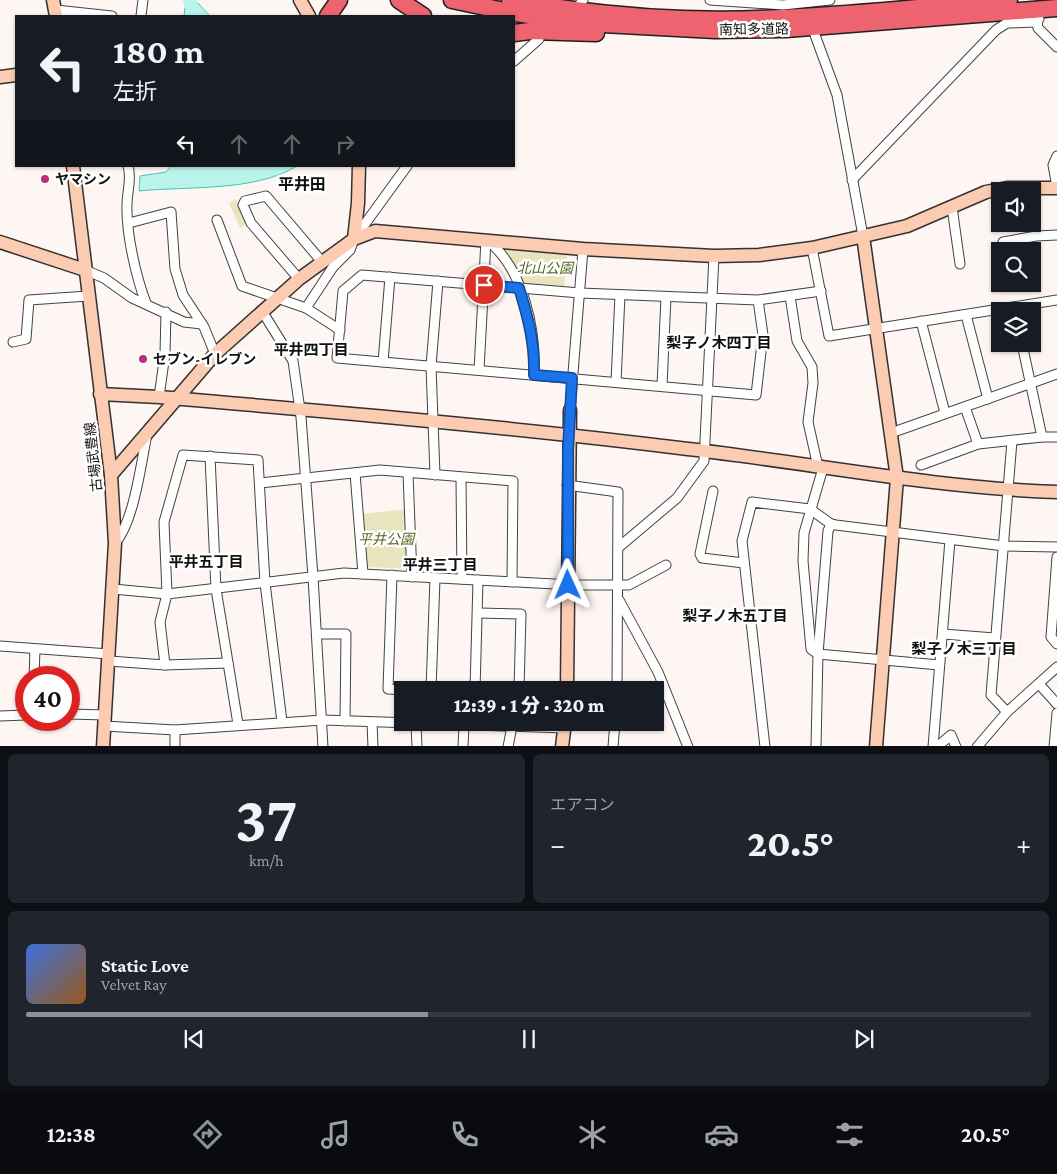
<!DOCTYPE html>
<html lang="ja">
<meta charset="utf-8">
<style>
body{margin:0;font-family:"Crimson Pro","Noto Sans JP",serif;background:#20242c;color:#f1f3f6;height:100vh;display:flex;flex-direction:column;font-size:19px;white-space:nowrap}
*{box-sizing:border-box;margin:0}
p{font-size:16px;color:#9ea1a6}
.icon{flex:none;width:28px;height:28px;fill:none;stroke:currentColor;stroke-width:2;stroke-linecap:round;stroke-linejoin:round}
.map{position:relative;height:746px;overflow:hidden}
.sheet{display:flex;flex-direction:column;gap:8px;padding:8px;background:#0d0f14;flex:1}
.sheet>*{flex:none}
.top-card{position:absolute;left:15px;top:15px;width:500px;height:152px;border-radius:0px;box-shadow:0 1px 4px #0004;background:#171b24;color:#f1f3f6;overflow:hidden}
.tools{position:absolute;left:991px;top:182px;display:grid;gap:10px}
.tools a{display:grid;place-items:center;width:50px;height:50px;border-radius:0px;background:#171b24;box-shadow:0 1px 4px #0004;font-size:25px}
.speed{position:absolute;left:15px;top:666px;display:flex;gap:10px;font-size:25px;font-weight:700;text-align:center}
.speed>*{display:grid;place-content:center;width:65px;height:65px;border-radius:50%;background:#171b24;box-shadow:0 1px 4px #0004;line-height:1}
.speed .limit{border:8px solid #d22;background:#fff;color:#111}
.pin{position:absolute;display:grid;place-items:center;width:42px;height:42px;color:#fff;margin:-21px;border:2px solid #fff;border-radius:50%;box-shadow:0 1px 5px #0007}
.me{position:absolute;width:55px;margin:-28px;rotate:359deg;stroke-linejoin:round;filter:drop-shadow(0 0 4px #0008)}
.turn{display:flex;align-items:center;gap:18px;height:105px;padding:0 15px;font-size:22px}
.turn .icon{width:65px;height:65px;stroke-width:2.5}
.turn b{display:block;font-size:35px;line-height:42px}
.lanes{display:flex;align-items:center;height:48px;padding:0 15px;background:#0003;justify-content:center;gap:25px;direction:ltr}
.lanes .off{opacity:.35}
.big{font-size:38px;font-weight:800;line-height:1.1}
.sheet .tile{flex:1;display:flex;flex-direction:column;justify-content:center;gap:8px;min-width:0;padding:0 18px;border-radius:8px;background:#20242c}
.sheet .dial{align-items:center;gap:0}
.dial b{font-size:65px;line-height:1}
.song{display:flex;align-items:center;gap:15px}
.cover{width:60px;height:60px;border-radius:8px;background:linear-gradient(135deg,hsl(220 70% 55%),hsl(30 70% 35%))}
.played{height:5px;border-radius:2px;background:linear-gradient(90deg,#8c9099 40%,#363941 40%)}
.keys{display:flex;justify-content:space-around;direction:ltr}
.heat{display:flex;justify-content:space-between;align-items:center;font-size:28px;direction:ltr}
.sheet .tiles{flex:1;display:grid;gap:8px;grid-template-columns:1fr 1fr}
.tile:last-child{grid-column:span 2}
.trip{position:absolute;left:394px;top:681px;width:270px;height:50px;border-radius:0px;background:#171b24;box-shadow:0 1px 4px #0004;font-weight:800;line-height:50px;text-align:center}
.menu{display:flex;height:80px;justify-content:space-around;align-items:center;background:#090b0e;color:#9ea1a6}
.menu .icon{width:35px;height:35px}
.menu .on{color:#8c9099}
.menu b{font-size:22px;color:#f1f3f6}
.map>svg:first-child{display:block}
.green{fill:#e8e5be}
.water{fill:#baf3ea;stroke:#45c7b4}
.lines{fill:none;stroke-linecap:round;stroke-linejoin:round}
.river{stroke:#baf3ea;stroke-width:14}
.street-casing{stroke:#434343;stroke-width:11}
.secondary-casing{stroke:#323232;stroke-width:15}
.highway-casing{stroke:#212121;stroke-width:19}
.street{stroke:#fff;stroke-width:9}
.secondary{stroke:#fbcbb2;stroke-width:12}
.highway{stroke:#ed636f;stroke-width:16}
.route-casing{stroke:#114b97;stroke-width:12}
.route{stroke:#1a73e8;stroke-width:9}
.poi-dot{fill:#ba2e81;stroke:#fff;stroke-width:2}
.labels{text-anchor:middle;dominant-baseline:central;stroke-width:5;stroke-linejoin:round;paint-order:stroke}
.street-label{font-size:14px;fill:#101010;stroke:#fff}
.poi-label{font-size:14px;font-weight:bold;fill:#101010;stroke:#fff;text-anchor:start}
.park-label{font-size:14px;font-style:italic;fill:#556522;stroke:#fff}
.neighbourhood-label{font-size:15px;font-weight:bold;fill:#101010;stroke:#fff}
.quarter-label{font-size:16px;font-weight:bold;fill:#101010;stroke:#fff}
</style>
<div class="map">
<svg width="1057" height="747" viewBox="0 0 1057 747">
<rect width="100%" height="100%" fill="#fef6f3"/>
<!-- green -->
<g class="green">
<polygon points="236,199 247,223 240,228 229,203"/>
<polygon points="501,246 567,252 564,288 523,285 501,252"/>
<polygon points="407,509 408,567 406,569 369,567 367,565 362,514"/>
</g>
<!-- water -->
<g class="water">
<polygon points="196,1 210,16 184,16 185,7"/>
<path d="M171 166H297C255 192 188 186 139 191L140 176 166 172Z"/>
</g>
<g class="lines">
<!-- river -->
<polyline class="river" points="190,0 191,4"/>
<defs>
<g id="street">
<polyline points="710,0 783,5 830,0"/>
<polyline points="580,4 583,0"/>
<polyline points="56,10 112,16"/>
<polyline points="141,16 143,0"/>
<polyline points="1039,19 1037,22 1038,28 1057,47"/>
<polyline points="815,35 837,95 863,236"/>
<polyline points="514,61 539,39"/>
<polyline points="1057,156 1053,165 1057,187"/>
<path d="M128 166C132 179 127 191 127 205 126 233 136 277 146 303"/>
<polyline points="852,180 996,30 1007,23 1037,22"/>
<polyline points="952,207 960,264"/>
<polyline points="217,220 242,286 306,308 340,330"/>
<polyline points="129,223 171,212 175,269 183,295 204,327 215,354"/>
<path d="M487 240C524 269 536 330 534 375"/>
<polyline points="1003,242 1036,236 1057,235"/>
<polyline points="812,248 829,336 1057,300"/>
<polyline points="85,270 104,278 132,298 184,322 202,324"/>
<polyline points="299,279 251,223 243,205 245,201 266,196 323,263"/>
<polyline points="790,296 797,341 812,367 813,383 808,422 818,467"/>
<polyline points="758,300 763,335 756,395 337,358 343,291 362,275 580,293 758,300 821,291"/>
<polyline points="306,308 333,267 350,250 354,239 407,166"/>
<polyline points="262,311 293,361 301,417 313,577 323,747"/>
<polyline points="966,315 988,399"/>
<polyline points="921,321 945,413"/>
<polyline points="13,342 26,339 29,300 88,296"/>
<polyline points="1022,344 1042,437"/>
<polyline points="383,362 390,277"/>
<polyline points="479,370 486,240"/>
<polyline points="616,382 620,295"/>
<polyline points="662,386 666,297"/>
<polyline points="159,397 165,354 166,312"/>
<polyline points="965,407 978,444"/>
<polyline points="570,410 583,249"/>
<polyline points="891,433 1057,374"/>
<polyline points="210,456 216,589 238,724"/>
<polyline points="921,465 978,444 1042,437 1057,437"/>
<polyline points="823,468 804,533 803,561 811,649 818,654 939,665"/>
<polyline points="355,473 363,574"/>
<polyline points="408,473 412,577"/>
<polyline points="435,475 431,366 438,281"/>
<polyline points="461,478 462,579"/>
<polyline points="260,483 380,470 513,481 512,582"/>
<polyline points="567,485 618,492 617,690"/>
<polyline points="713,491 700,554 702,558 744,563"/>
<path d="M115 543C134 522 141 464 147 434"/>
<polyline points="619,547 677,498 704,461 714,256"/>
<polyline points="1057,557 1051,637 1057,644"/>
<polyline points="392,575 388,689 405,690"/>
<polyline points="113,589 167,594 344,573 573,585 629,585 666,565"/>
<polyline points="619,600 658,672 688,747"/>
<polyline points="478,613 521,614 519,690"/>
<polyline points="317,634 346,634 345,721"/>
<polyline points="943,634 995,638"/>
<polyline points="0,646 109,654"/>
<polyline points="109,661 165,665 228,663"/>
<polyline points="165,665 160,622 167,594 164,522 183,455 258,460 265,583 282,722"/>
<polyline points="34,678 35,649"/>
<polyline points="1039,684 1057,704"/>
<polyline points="431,690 435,578"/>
<polyline points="475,690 478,580"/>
<polyline points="1007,712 991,695 1012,441"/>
<polyline points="69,714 105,715"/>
<polyline points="0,716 26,715"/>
<polyline points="372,722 373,747"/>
<polyline points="416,723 417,747"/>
<polyline points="104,726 175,730 323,720 565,728"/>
<polyline points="175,730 175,747"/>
<polyline points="463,747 464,725"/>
<polyline points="508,747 512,726"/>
<polyline points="613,747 615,722"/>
<polyline points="765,747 742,541 752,502 810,509 831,524 836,525 1004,546 1057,547"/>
<polyline points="816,747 818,654 828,531 831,524"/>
<polyline points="933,747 950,540"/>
<polyline points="937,747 951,735 956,747"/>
<polyline points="977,747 1007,712 1057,667"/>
<polyline points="1054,747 1057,713"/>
</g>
<g id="secondary">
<polyline points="53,0 56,16"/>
<polyline points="300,0 309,16"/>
<polyline points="0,77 16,75"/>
<polyline points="73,166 111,475 115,543 103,747"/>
<polyline points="863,236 897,478 876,747"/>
<polyline points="354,239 358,203 359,166"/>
<polyline points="0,242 85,270"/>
<path d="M100 394 159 397C335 412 512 427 688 449 811 463 933 488 1057 492"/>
<polyline points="111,475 215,354 299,279 354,239 375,231 583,249 714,256 759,255 812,248 907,226 986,192 1007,188 1057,188"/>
<polyline points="567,690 570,410"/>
<polyline points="562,747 565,722"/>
</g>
<g id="highway">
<polyline points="399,0 423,16"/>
<polyline points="452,0 509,12 584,23 715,30 786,29 1057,8"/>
<path d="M510 0C598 16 690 23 779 18 856 15 933 6 1009 0"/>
<polyline points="328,16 339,0"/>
<polyline points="514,33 530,31 596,33"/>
</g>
</defs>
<!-- street casing -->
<use href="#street" class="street-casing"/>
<!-- secondary casing -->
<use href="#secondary" class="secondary-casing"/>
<!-- highway casing -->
<use href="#highway" class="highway-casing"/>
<!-- street -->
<use href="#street" class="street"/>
<!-- secondary -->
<use href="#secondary" class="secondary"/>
<!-- highway -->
<use href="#highway" class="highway"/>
</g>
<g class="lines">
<defs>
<path id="route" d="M484 285 519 288C528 317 535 344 534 375L572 378 568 450V585"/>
</defs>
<!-- route casing -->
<use href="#route" class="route-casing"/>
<!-- route -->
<use href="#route" class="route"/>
</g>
<!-- markers -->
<g class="poi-dot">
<circle cx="45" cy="179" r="5"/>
<circle cx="143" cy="359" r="5"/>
</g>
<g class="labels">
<!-- street labels -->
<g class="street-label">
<text transform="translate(754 29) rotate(-1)">南知多道路</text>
<text transform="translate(93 457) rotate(-96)">古場武豊線</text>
</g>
<!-- poi labels -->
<g class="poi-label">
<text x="55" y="179">ヤマシン</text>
<text x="153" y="359">セブン-イレブン</text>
</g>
<!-- park labels -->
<g class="park-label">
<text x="545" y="268">北山公園</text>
<text x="386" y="539">平井公園</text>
</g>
<!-- neighbourhood labels -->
<g class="neighbourhood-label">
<text x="719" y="343">梨子ノ木四丁目</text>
<text x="311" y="350">平井四丁目</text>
<text x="206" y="562">平井五丁目</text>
<text x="440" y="565">平井三丁目</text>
<text x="735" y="616">梨子ノ木五丁目</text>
<text x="964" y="649">梨子ノ木三丁目</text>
</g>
<!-- quarter labels -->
<g class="quarter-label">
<text x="302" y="184">平井田</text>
</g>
</g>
</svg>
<div class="tools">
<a><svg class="icon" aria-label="sound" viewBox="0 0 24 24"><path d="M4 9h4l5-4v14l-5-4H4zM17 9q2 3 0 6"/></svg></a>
<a><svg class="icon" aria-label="search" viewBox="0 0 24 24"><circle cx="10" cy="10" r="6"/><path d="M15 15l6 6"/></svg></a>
<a><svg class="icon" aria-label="layers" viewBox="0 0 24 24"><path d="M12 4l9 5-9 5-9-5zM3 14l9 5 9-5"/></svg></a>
</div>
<div class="speed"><div class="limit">40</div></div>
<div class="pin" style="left:484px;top:285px;background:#d93025"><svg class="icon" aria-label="arrive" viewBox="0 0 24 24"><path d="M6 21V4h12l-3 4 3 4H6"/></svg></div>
<svg class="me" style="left:568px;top:585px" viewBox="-20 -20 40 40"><path d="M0-17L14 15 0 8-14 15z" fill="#1a73e8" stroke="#fff" stroke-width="4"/></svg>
<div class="trip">12:39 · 1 分 · 320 m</div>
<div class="top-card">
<div class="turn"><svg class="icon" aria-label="left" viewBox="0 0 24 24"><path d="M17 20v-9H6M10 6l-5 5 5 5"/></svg><div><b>180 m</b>左折</div></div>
<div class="lanes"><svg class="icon" aria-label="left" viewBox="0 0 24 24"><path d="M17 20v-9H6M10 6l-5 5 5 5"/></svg><svg class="icon off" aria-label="ahead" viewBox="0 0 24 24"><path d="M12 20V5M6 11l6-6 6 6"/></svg><svg class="icon off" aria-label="ahead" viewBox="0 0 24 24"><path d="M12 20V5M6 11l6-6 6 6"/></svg><svg class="icon off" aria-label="right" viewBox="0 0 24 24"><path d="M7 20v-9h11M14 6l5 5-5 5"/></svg></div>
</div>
</div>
<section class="sheet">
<div class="tiles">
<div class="tile dial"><b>37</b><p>km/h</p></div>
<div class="tile"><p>エアコン</p>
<div class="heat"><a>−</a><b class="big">20.5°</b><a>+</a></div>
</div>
<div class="tile">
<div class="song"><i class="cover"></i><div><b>Static Love</b><p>Velvet Ray</p></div></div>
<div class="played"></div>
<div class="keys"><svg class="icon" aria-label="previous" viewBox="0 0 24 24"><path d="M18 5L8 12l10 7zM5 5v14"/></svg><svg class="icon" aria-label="pause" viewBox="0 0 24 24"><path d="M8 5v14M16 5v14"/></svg><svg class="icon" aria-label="next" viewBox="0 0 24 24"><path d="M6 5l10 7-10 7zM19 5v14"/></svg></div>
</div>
</div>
</section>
<nav class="menu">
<b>12:38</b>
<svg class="icon on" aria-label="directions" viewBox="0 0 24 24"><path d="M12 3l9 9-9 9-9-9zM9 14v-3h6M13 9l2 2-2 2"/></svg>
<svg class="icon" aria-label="music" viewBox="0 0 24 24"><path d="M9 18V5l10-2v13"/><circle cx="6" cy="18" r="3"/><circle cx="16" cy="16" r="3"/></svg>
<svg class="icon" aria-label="phone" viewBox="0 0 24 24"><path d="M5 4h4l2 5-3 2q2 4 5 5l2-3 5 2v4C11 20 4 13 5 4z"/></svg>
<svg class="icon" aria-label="climate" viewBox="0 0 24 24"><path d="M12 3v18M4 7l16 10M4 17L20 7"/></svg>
<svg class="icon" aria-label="car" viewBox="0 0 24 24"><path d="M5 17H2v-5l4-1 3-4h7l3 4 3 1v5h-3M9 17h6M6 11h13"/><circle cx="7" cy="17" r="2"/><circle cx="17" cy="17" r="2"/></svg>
<svg class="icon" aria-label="filters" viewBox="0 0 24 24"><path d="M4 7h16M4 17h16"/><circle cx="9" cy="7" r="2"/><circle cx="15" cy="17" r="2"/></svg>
<b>20.5°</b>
</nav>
